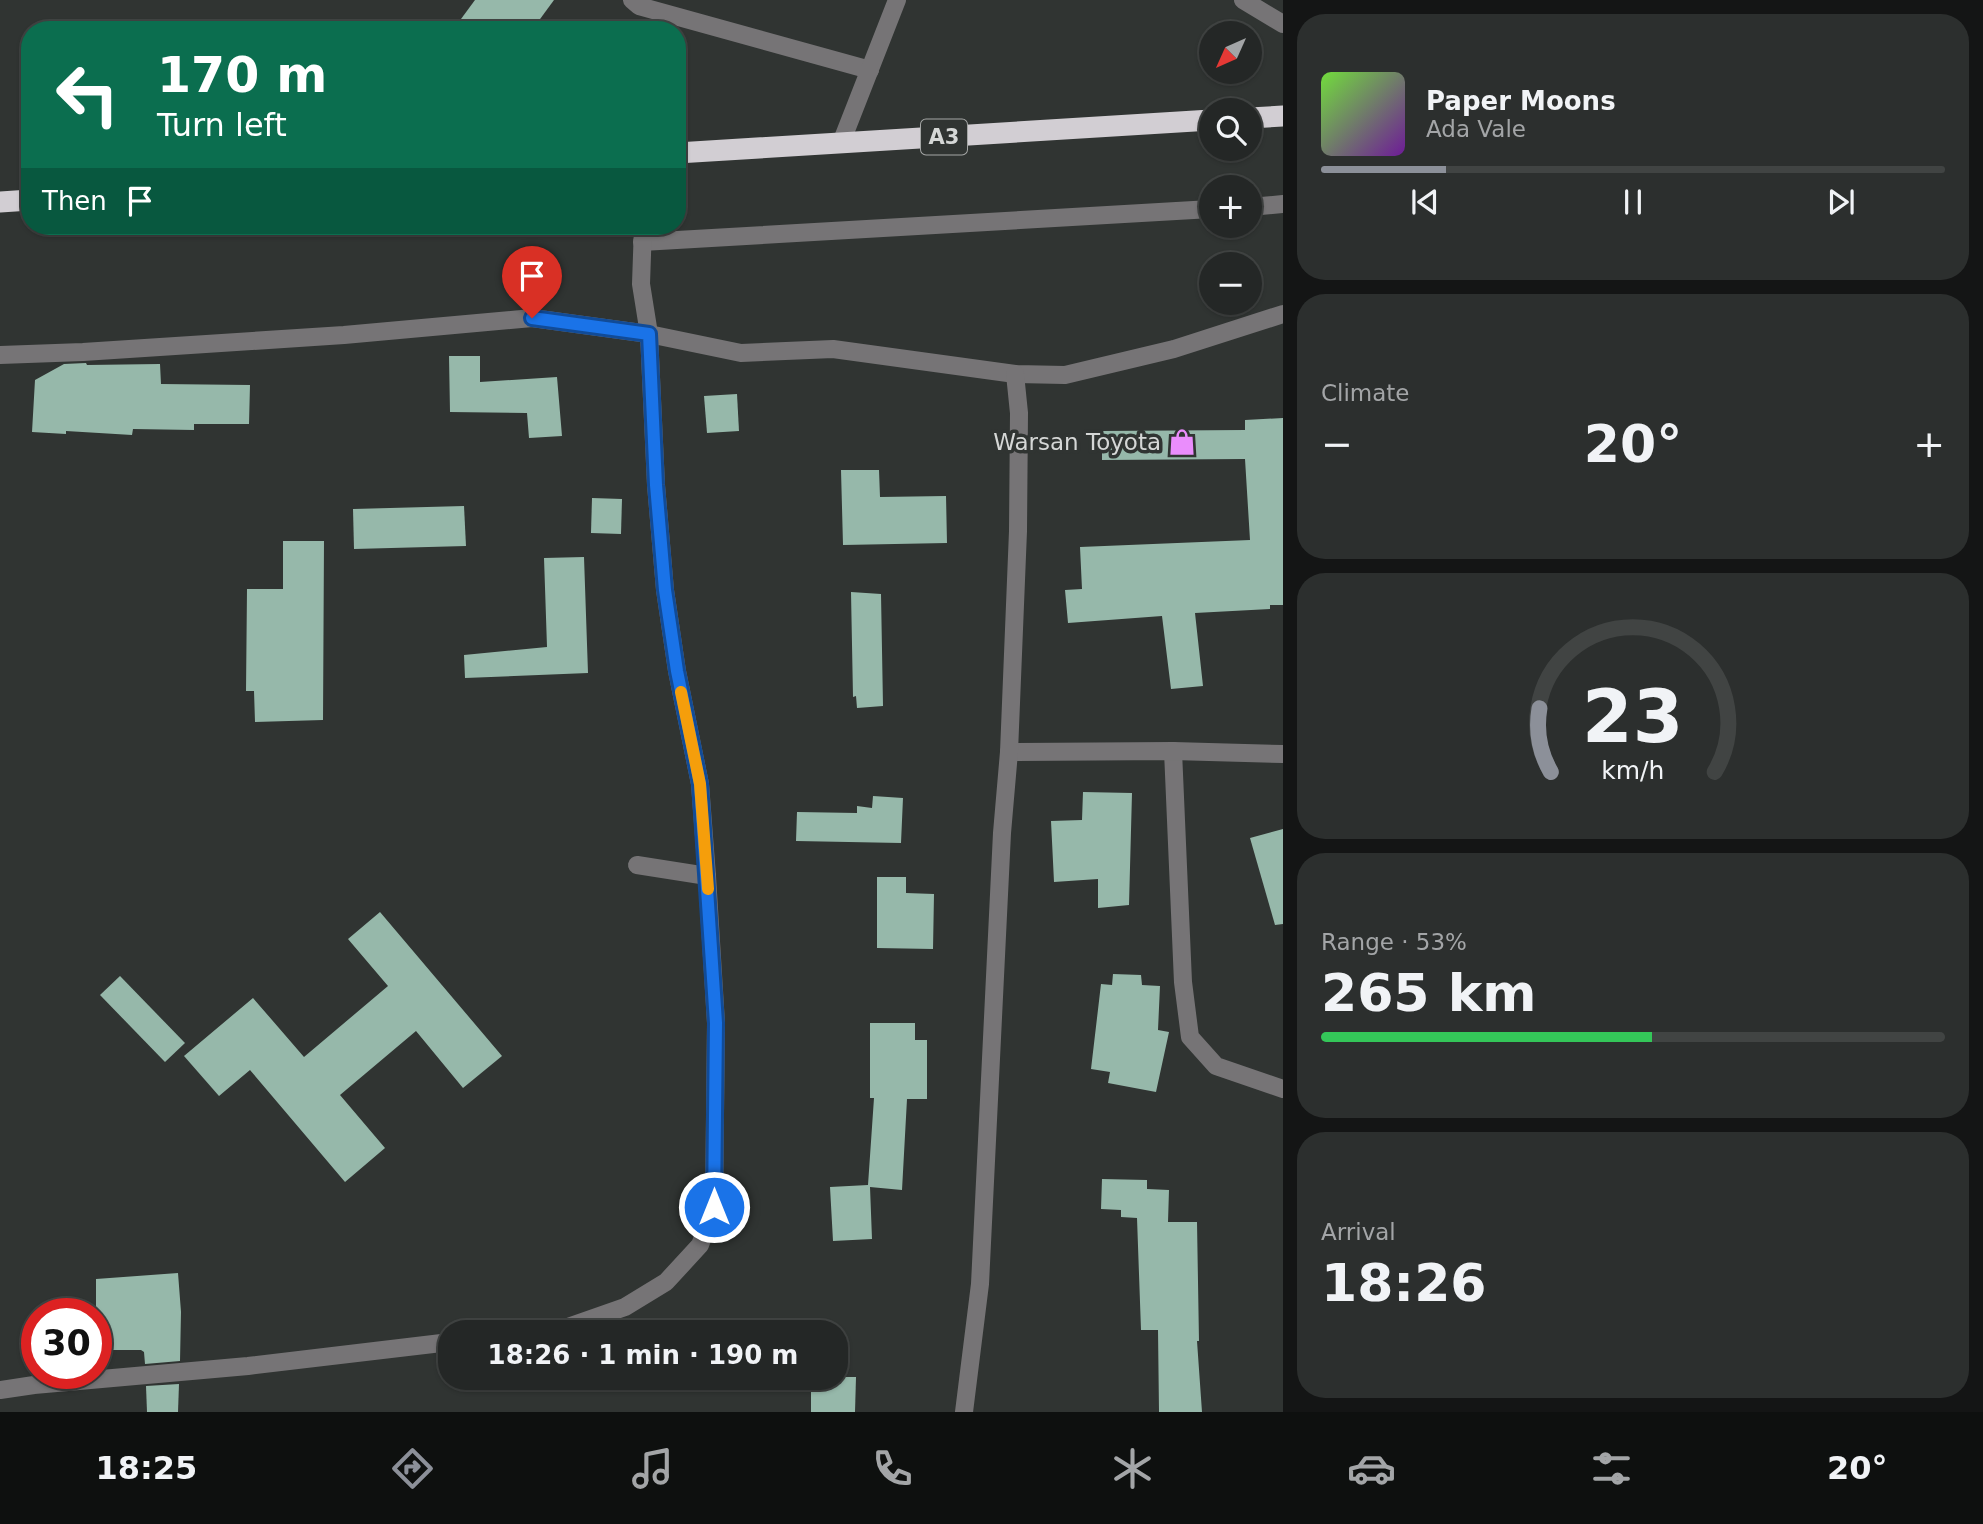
<!DOCTYPE html>
<meta charset="utf-8">
<style>
body{margin:0;font-family:"DejaVu Sans",sans-serif;background:#2c2f2e;color:#f1f3f6;height:100vh;display:flex;flex-direction:column;font-size:26px;white-space:nowrap}
*{box-sizing:border-box;margin:0}
p{font-size:23px;color:#a3a5a7}
.icon{flex:none;width:38px;height:38px;fill:none;stroke:currentColor;stroke-width:2;stroke-linecap:round;stroke-linejoin:round}
.map{position:relative;flex:1;overflow:hidden}
.sheet{display:flex;flex-direction:column;gap:14px;padding:14px;background:#141515;width:700px}
.sheet>*{flex:none}
.guide{position:absolute;left:21px;top:21px;width:665px;height:214px;border-radius:28px;box-shadow:0 2px 5px #0004,0 0 0 2px #414443;background:#0b6e4f;color:#fff;overflow:hidden}
.needle{width:46px;rotate:225deg}
.tools{position:absolute;left:1199px;top:21px;display:grid;gap:14px}
.tools a{display:grid;place-items:center;width:63px;height:63px;border-radius:50%;background:#242726;box-shadow:0 2px 5px #0004,0 0 0 2px #414443;font-size:35px}
.speed{position:absolute;left:21px;top:1298px;display:flex;gap:14px;font-size:35px;font-weight:700;text-align:center}
.speed>*{display:grid;place-content:center;width:91px;height:91px;border-radius:50%;background:#242726;box-shadow:0 2px 5px #0004,0 0 0 2px #414443;line-height:1}
.speed .limit{border:10px solid #d22;background:#fff;color:#111}
.pin{position:absolute;display:grid;place-items:center;width:60px;height:60px;color:#fff;margin:-72px -30px;border-radius:50% 50% 50% 0;rotate:-45deg;box-shadow:0 0 7px #0007}
.pin .icon{rotate:45deg}
.me{position:absolute;width:77px;margin:-38px;rotate:0deg;stroke-linejoin:round;filter:drop-shadow(0 0 5px #0008)}
.turn{display:flex;align-items:center;gap:24px;height:147px;padding:0 21px;font-size:32px}
.turn .icon{width:91px;height:91px;stroke-width:2.5}
.turn b{display:block;font-size:49px;line-height:60px}
.then{display:flex;align-items:center;height:66px;padding:0 21px;background:#0003;gap:14px;font-size:26px}
.big{font-size:52px;font-weight:700;line-height:1.1}
.sheet .card{flex:1;display:flex;flex-direction:column;justify-content:center;gap:10px;min-width:0;padding:0 24px;border-radius:28px;background:#2c2f2e}
.sheet .dial{align-items:center;gap:0}
.dial svg{height:182px;overflow:visible;fill:none;stroke:#414443;stroke-width:7;stroke-linecap:round;text-anchor:middle}
.dial text{fill:#f1f3f6;stroke:none}
.song{display:flex;align-items:center;gap:21px}
.cover{width:84px;height:84px;border-radius:10px;background:linear-gradient(135deg,hsl(100 70% 55%),hsl(280 70% 35%))}
.played{height:7px;border-radius:4px;background:linear-gradient(90deg,#8c9099 20%,#414443 20%)}
.keys{display:flex;justify-content:space-around;direction:ltr}
.heat{display:flex;justify-content:space-between;align-items:center;font-size:38px;direction:ltr}
.charge{height:10px;border-radius:5px;background:linear-gradient(90deg,#34c759 53%,#414443 0)}
.trip{position:absolute;left:438px;top:1320px;width:410px;height:70px;border-radius:28px;background:#242726;box-shadow:0 2px 5px #0004,0 0 0 2px #414443;font-weight:700;line-height:70px;text-align:center}
.dock{display:flex;height:112px;justify-content:space-around;align-items:center;background:#0e100f;color:#a3a5a7}
.dock .icon{width:49px;height:49px}
.dock .active{color:#8c9099}
.dock b{font-size:32px;color:#f1f3f6}
main{display:flex;flex:1;min-height:0}
.map>svg:first-child{display:block}
.building{fill:#96b8aa}
.lines{fill:none;stroke-linecap:round;stroke-linejoin:round}
.minor{stroke:#767476;stroke-width:18}
.highway{stroke:#d2ced3;stroke-width:21}
.route-casing{stroke:#114b97;stroke-width:18}
.route{stroke:#1a73e8;stroke-width:12}
.slow{stroke:#f59e0b;stroke-width:12}
.labels{text-anchor:middle;dominant-baseline:central;stroke-width:7;stroke-linejoin:round;paint-order:stroke}
.shield{fill:#303432;stroke:#a4a6a5;stroke-width:2}
.shield-label{font-size:21px;font-weight:bold;fill:#d5d7d6}
.poi-label{font-size:23px;fill:#d5d7d6;stroke:#303432;text-anchor:end}
</style>
<main>
<div class="map">
<svg width="1283" height="1412" viewBox="0 0 1283 1412">
<rect width="100%" height="100%" fill="#303432"/>
<!-- building -->
<g class="building">
<polygon points="475,0 554,0 532,30 476,30 461,19"/>
<polygon points="449,356 480,356 480,382 557,377 562,436 529,438 527,413 450,412"/>
<polygon points="86,363 87,365 160,364 161,384 250,385 249,424 194,424 194,430 133,429 132,435 66,431 66,434 32,432 35,380 64,364"/>
<polygon points="737,394 739,431 707,433 704,396"/>
<polygon points="1283,418 1283,605 1270,605 1270,609 1195,613 1203,686 1171,689 1162,616 1068,623 1065,590 1082,589 1080,547 1250,540 1245,459 1102,460 1102,431 1245,430 1245,420"/>
<polygon points="841,470 879,470 880,497 946,496 947,543 843,545"/>
<polygon points="592,498 622,499 621,534 591,533"/>
<polygon points="464,506 466,546 354,549 353,509"/>
<polygon points="283,541 324,541 323,720 255,722 254,691 246,691 247,589 283,589"/>
<polygon points="584,557 588,673 465,678 464,655 547,647 544,558"/>
<polygon points="851,592 881,594 883,706 857,708 856,696 853,697"/>
<polygon points="1083,792 1132,793 1129,905 1098,908 1098,879 1054,882 1051,821 1082,820"/>
<polygon points="873,796 903,798 901,843 796,841 797,812 857,813 857,806 872,808"/>
<polygon points="1283,829 1283,924 1275,925 1250,838"/>
<polygon points="877,877 906,877 906,893 934,894 933,949 877,948"/>
<polygon points="380,912 502,1056 463,1088 416,1031 340,1095 385,1148 345,1182 250,1070 219,1096 184,1056 253,998 304,1057 388,986 348,939"/>
<polygon points="1113,974 1141,975 1142,985 1160,986 1158,1030 1169,1032 1156,1092 1108,1083 1110,1072 1091,1069 1101,984 1112,985"/>
<polygon points="120,976 185,1043 165,1062 100,995"/>
<polygon points="870,1023 915,1023 915,1040 927,1040 927,1099 907,1099 902,1190 870,1187 872,1239 833,1241 830,1187 868,1185 874,1098 870,1098"/>
<polygon points="1102,1179 1147,1180 1147,1189 1169,1190 1168,1222 1197,1222 1199,1341 1197,1341 1202,1412 1159,1412 1158,1330 1141,1330 1137,1218 1121,1217 1121,1210 1101,1209"/>
<polygon points="178,1273 181,1312 180,1361 145,1364 144,1352 141,1350 96,1350 96,1279"/>
<polygon points="811,1377 856,1377 855,1412 811,1412"/>
<polygon points="179,1384 178,1412 147,1412 146,1386"/>
</g>
<g class="lines">
<!-- minor -->
<g class="minor">
<polyline points="632,0 639,6 870,70"/>
<polyline points="1243,0 1283,24"/>
<polyline points="841,143 897,0"/>
<polyline points="1250,207 1283,204"/>
<polyline points="642,242 1211,209"/>
<polyline points="0,355 83,352 344,335 532,318 649,334 741,353 833,349 1015,374 1065,375 1174,349 1283,314"/>
<polyline points="1173,751 1183,982 1190,1037 1216,1066 1283,1089"/>
<polyline points="1009,752 1173,751 1283,754"/>
<polyline points="637,865 707,876"/>
<polyline points="530,1332 568,1327 625,1307 666,1282 700,1245 714,1207 716,1023 707,876 700,784 677,671 665,590 656,485 649,334 641,284 643,226"/>
<polyline points="0,1390 34,1385 248,1366 450,1342"/>
<polyline points="964,1412 980,1284 1002,833 1009,752 1018,531 1019,413 1015,374"/>
</g>
<!-- highway -->
<g class="highway">
<polyline points="1250,118 1283,116"/>
<polyline points="677,153 1211,120"/>
<polyline points="0,202 30,200"/>
</g>
</g>
<g class="lines">
<defs>
<polyline id="route" points="532,318 649,334 656,485 665,590 677,671 700,784 716,1023 714,1207"/>
</defs>
<!-- route casing -->
<use href="#route" class="route-casing"/>
<!-- route -->
<use href="#route" class="route"/>
<!-- slow -->
<polyline class="slow" points="681,692 700,784 708,889"/>
</g>
<!-- icons -->
<defs>
<symbol id="shop-bare" viewBox="-9 -9 18 18"><path d="M-5-2.5h2.3a2.7 3.5 0 0 1 5.4 0H5L5.5 6h-11ZM-1.5-2.5h3a1.5 2.3 0 0 0-3 0Z" fill="#ea8dfc" stroke="#303432" stroke-width="2.5" paint-order="stroke"/></symbol>
</defs>
<g fill-rule="evenodd">
<use href="#shop-bare" x="1163" y="423" width="38" height="38"/>
</g>
<g class="labels">
<!-- shield labels -->
<rect class="shield" x="921" y="119.5" width="46" height="35" rx="5"/>
<g class="shield-label">
<text x="944" y="137">A3</text>
</g>
<!-- poi labels -->
<g class="poi-label">
<text x="1161" y="442">Warsan Toyota</text>
</g>
</g>
</svg>
<div class="tools">
<a><svg class="needle" viewBox="-14 -14 28 28"><path d="M0-13l5 13h-10z" fill="#e53935"/><path d="M0 13l5-13h-10z" fill="#a3a5a7"/></svg></a>
<a><svg class="icon" aria-label="search" viewBox="0 0 24 24"><circle cx="10" cy="10" r="6"/><path d="M15 15l6 6"/></svg></a>
<a>+</a>
<a>−</a>
</div>
<div class="speed"><div class="limit">30</div></div>
<div class="pin" style="left:532px;top:318px;background:#d93025"><svg class="icon" aria-label="arrive" viewBox="0 0 24 24"><path d="M6 21V4h12l-3 4 3 4H6"/></svg></div>
<svg class="me" style="left:714px;top:1207px" viewBox="-20 -20 40 40"><circle r="17" fill="#1a73e8" stroke="#fff" stroke-width="3"/><path d="M0-11L8 9 0 5-8 9z" fill="#fff"/></svg>
<div class="trip">18:26 · 1 min · 190 m</div>
<div class="guide">
<div class="turn"><svg class="icon" aria-label="left" viewBox="0 0 24 24"><path d="M17 20v-9H6M10 6l-5 5 5 5"/></svg><div><b>170 m</b>Turn left</div></div>
<div class="then">Then<svg class="icon" aria-label="arrive" viewBox="0 0 24 24"><path d="M6 21V4h12l-3 4 3 4H6"/></svg></div>
</div>
</div>
<section class="sheet">
<div class="card">
<div class="song"><i class="cover"></i><div><b>Paper Moons</b><p>Ada Vale</p></div></div>
<div class="played"></div>
<div class="keys"><svg class="icon" aria-label="previous" viewBox="0 0 24 24"><path d="M18 5L8 12l10 7zM5 5v14"/></svg><svg class="icon" aria-label="pause" viewBox="0 0 24 24"><path d="M8 5v14M16 5v14"/></svg><svg class="icon" aria-label="next" viewBox="0 0 24 24"><path d="M6 5l10 7-10 7zM19 5v14"/></svg></div>
</div>
<div class="card"><p>Climate</p>
<div class="heat"><a>−</a><b class="big">20°</b><a>+</a></div>
</div>
<div class="card dial"><svg viewBox="0 0 100 80">
<path d="M14 69A42 42 0 1 1 86 69"/>
<path d="M14 69A42 42 0 0 1 9 41" stroke="#8c9099"/>
<text x="50" y="56" font-size="32" font-weight="700">23</text>
<text x="50" y="72" font-size="11">km/h</text>
</svg></div>
<div class="card"><p>Range · 53%</p><b class="big">265 km</b><div class="charge"></div></div>
<div class="card"><p>Arrival</p><b class="big">18:26</b></div>
</section>
</main>
<nav class="dock">
<b>18:25</b>
<svg class="icon active" aria-label="directions" viewBox="0 0 24 24"><path d="M12 3l9 9-9 9-9-9zM9 14v-3h6M13 9l2 2-2 2"/></svg>
<svg class="icon" aria-label="music" viewBox="0 0 24 24"><path d="M9 18V5l10-2v13"/><circle cx="6" cy="18" r="3"/><circle cx="16" cy="16" r="3"/></svg>
<svg class="icon" aria-label="phone" viewBox="0 0 24 24"><path d="M5 4h4l2 5-3 2q2 4 5 5l2-3 5 2v4C11 20 4 13 5 4z"/></svg>
<svg class="icon" aria-label="climate" viewBox="0 0 24 24"><path d="M12 3v18M4 7l16 10M4 17L20 7"/></svg>
<svg class="icon" aria-label="car" viewBox="0 0 24 24"><path d="M5 17H2v-5l4-1 3-4h7l3 4 3 1v5h-3M9 17h6M6 11h13"/><circle cx="7" cy="17" r="2"/><circle cx="17" cy="17" r="2"/></svg>
<svg class="icon" aria-label="filters" viewBox="0 0 24 24"><path d="M4 7h16M4 17h16"/><circle cx="9" cy="7" r="2"/><circle cx="15" cy="17" r="2"/></svg>
<b>20°</b>
</nav>
